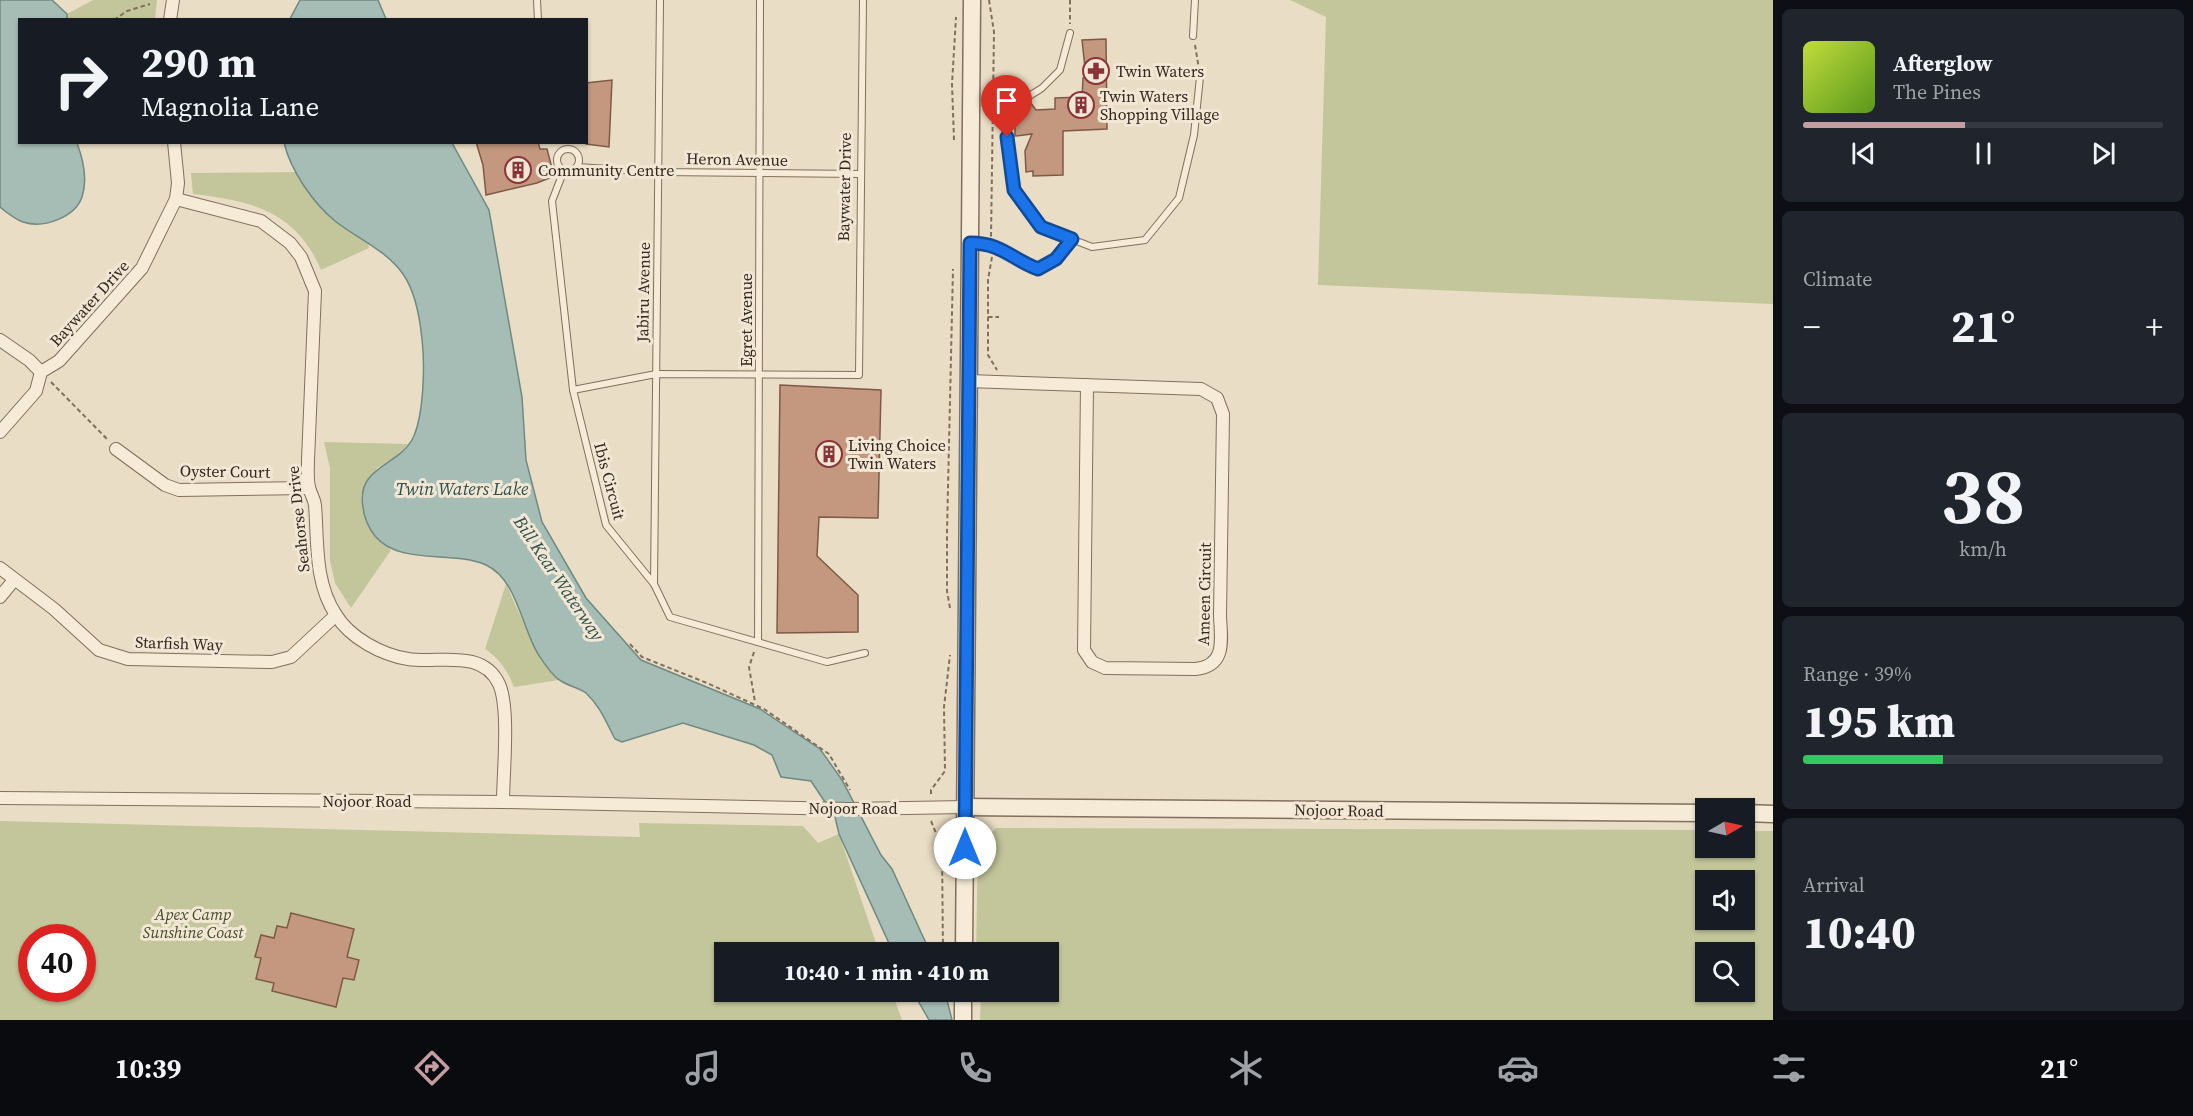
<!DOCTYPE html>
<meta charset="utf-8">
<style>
body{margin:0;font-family:"Source Serif 4",serif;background:#20242c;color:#f1f3f6;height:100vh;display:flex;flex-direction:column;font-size:22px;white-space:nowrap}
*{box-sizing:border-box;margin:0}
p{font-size:20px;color:#9ea1a6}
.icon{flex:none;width:33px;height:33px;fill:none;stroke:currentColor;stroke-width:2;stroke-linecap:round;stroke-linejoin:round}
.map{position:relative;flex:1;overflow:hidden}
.details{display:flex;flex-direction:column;gap:9px;padding:9px;background:#0d0f14;width:420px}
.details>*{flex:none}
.guide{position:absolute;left:18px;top:18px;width:570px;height:126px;border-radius:0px;box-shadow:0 2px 4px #0004;background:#171b24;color:#f1f3f6;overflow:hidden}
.needle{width:39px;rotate:81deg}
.tools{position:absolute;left:1695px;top:798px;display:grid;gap:12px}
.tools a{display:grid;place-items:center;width:60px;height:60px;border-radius:0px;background:#171b24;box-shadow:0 2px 4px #0004;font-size:30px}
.speed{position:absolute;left:18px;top:924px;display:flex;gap:12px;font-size:30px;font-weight:700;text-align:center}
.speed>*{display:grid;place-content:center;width:78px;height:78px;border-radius:50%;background:#171b24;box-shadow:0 2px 4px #0004;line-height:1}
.speed .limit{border:9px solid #d22;background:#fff;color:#111}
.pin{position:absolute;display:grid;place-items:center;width:51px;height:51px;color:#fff;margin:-62px -26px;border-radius:50% 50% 50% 0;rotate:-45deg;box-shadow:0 0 6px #0007}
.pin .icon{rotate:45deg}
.me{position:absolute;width:66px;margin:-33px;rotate:0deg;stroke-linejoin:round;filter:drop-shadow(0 0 4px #0008)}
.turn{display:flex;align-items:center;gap:21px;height:126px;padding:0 24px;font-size:27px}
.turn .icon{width:78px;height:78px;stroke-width:2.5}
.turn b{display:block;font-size:42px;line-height:51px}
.big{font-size:45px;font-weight:800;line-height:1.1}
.details .tile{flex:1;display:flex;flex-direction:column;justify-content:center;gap:9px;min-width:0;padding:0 21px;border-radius:9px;background:#20242c}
.details .dial{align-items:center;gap:0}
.dial b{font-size:78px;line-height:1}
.song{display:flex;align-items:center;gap:18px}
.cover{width:72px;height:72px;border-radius:9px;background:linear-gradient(135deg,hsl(70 70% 55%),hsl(90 70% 35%))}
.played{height:6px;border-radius:3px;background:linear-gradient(90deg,#c39da0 45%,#363941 45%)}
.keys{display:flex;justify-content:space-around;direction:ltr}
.heat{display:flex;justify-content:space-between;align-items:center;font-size:33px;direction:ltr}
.charge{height:9px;border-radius:4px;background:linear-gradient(90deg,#34c759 39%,#363941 0)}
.trip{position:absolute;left:714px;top:942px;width:345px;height:60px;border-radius:0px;background:#171b24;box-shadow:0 2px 4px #0004;font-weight:800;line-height:60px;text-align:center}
.tabs{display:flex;height:96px;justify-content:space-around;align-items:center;background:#090b0e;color:#9ea1a6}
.tabs .icon{width:42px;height:42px}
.tabs .on{color:#c39da0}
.tabs b{font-size:27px;color:#f1f3f6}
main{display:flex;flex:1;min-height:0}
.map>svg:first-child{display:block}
.green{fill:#c3c69a;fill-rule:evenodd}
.water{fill:#a6bdb5;stroke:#6e8a82;stroke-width:1.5}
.building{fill:#c3987f;stroke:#7e5a46;stroke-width:1.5}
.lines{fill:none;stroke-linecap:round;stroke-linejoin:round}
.service-casing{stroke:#826f5d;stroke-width:8}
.minor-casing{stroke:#826f5d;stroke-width:14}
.tertiary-casing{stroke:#826f5d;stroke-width:19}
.path{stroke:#826f5d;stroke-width:2;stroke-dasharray:4.5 3;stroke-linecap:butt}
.service{stroke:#f5ebd7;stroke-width:6}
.minor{stroke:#f5ebd7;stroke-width:12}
.tertiary{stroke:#f5ebd7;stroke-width:16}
.route-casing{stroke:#114b97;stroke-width:15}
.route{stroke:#1a73e8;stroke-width:10}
.labels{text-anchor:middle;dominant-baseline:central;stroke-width:6;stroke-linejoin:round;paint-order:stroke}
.poi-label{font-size:16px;fill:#34281f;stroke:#f1e7d4;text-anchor:start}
.street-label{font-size:16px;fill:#34281f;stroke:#f1e7d4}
.park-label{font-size:16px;font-style:italic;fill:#464e28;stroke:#f1e7d4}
.water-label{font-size:18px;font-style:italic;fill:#30524e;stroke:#f1e7d4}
</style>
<main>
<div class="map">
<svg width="1773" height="1020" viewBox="0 0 1773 1020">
<rect width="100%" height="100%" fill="#e9ddc5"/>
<!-- green -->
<g class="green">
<polygon points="93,0 157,0 155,19 67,19 67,14"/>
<polygon points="1290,0 1773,0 1773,304 1318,285 1326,17"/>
<path d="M296 172C318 205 336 222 368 243L369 248 321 270C296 211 252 201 193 194L191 173Z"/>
<path d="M324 442 408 444 393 459 377 468 361 495C365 520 371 533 391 550L351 608 335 583 330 561V468Z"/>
<path d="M506 584 537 652 559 680 514 687C507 670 500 659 485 649Z"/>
<path d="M0 821 640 837 639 823 803 826 818 843 839 834 879 952H724V992H892L902 1020H0ZM32 938H82V988H32Z"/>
<path d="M996 828 1705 830 1706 848H1744L1745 831H1773V1020H980L981 992H1048V952H976L978 848ZM1744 880V920H1706V880ZM1744 952V992H1706V952Z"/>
</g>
<!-- water -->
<g class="water">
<path d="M0 0H52L67 14V19L20 20V142L77 143C83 159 88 179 82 197 75 217 44 229 23 222 15 219 6 212 0 207Z"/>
<polygon points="300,0 378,0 386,19 290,19"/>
<path d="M284 143H452L489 210 522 397 526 460 542 522 586 598 641 660 760 709 820 749 842 780 881 855 892 869 930 952H893L839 834 835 817 811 781 781 777 772 755 754 745 683 723 622 742 615 739C606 722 600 706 586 693 579 688 569 686 561 681 552 676 544 663 538 654 522 628 517 579 486 565 452 550 400 566 375 536 368 527 364 517 363 507 356 466 398 467 413 438 424 414 425 365 422 339 420 319 415 291 403 274 386 250 358 239 335 221 313 203 291 171 284 143Z"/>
<polygon points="913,992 945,992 952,1020 929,1020"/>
</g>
<!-- building -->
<g class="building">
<polygon points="1106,39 1107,129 1063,131 1063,175 1033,176 1033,171 1026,172 1025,151 1032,134 1015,136 1015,121 1019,109 1030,102 1036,110 1055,109 1055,98 1082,97 1083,78 1086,77 1082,40"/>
<polygon points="612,80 609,147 586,144 586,83"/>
<polygon points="476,142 538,142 540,149 547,149 554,176 537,183 486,195 483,165"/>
<polygon points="780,385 881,390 878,518 819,517 817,556 858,595 858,632 777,633"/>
<polygon points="291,913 354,929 347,957 359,960 354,980 343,978 336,1007 272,991 274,983 256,979 261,958 255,957 261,935 274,938 277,926 287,928"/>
</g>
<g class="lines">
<defs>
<g id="service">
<polyline points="537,0 538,20"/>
<polyline points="1070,33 1060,70 1042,88 1015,105 1011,113 1007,137 1014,190 1041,227 1092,247 1145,240 1179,198 1194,135 1200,77"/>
<polyline points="1193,36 1195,0"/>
<circle cx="568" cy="160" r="11"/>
<polyline points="577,167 658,172 861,174"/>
<polyline points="564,170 552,201 573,390 606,525 654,584 670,617 827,662 865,653"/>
<path d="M971 243C999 243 1013 260 1038 269L1056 259 1072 239"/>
<polyline points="573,390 656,374 859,375 863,0"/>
<polyline points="654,584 660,0"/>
<polyline points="758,641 760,0"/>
</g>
<g id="minor">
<polyline points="170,20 173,0"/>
<path d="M176 199 261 221 290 243 301 257 315 291 308 460C308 469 307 479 309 487 310 493 314 498 315 505 318 541 314 582 336 615 350 638 382 655 408 659 438 664 482 648 499 684 510 708 503 774 503 802"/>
<polyline points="0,340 29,360 41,372"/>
<path d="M968 381 1201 389 1217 398 1223 414 1220 616C1221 639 1227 666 1195 669L1105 668 1092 662 1084 650 1087 385"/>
<polyline points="0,432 36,391 41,372 59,361 142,268 176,199 178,183 174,142"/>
<polyline points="116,449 165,485 179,490 309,488"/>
<polyline points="0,568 54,609 99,650 128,659 272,662 291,657 336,615"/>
<polyline points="0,597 14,580"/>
<polyline points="0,798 503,802 849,809 965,807"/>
</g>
<g id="tertiary">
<polyline points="965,807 1706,813"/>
<polyline points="1744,813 1773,814"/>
<polyline points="964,952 972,0"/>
<polyline points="963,1020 963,992"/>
</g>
</defs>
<!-- service casing -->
<use href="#service" class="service-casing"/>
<!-- minor casing -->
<use href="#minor" class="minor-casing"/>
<!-- tertiary casing -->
<use href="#tertiary" class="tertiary-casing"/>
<!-- path -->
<g class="path">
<polyline points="989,0 994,32 991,237"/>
<polyline points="1070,0 1070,24"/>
<polyline points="114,20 127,11 150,4"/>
<polyline points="1195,45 1199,69"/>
<polyline points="954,140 952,84 956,17"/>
<polyline points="992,257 988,280 988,355 997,370"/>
<polyline points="988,317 999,317"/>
<polyline points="51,382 108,440"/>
<polyline points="950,608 947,591 947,532 953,269"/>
<polyline points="630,644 642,657 707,683 764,709 829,754 850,790"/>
<polyline points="754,652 749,667 755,702"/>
<polyline points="931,794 931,790 945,771 944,707 950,655"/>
<polyline points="931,821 942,848 943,952"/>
</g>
<!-- service -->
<use href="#service" class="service"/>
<!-- minor -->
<use href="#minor" class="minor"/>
<!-- tertiary -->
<use href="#tertiary" class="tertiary"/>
</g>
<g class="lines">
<defs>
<path id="route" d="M965 848 970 243C1002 243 1011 259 1038 269L1056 259 1072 239 1041 227 1014 190 1007 137"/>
</defs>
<!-- route casing -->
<use href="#route" class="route-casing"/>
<!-- route -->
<use href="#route" class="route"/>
</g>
<!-- icons -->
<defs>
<symbol id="pharmacy-ring" viewBox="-11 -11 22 22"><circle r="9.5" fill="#f1e7d4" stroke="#8a3438" stroke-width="1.5"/><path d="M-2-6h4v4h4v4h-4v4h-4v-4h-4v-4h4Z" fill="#8a3438"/></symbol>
<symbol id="building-ring" viewBox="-11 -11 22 22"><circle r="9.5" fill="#f1e7d4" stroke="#8a3438" stroke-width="1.5"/><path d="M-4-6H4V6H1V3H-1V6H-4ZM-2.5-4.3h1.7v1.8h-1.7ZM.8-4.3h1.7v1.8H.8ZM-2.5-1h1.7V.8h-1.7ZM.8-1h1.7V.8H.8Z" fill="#8a3438"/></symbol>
</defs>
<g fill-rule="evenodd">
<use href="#pharmacy-ring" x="1081" y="56" width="30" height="30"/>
<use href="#building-ring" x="1066" y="90" width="30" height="30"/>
<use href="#building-ring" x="503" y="155" width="30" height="30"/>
<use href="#building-ring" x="814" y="439" width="30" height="30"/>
</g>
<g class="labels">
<!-- poi labels -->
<g class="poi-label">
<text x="1116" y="71">Twin Waters</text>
<text x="1100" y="96">Twin Waters<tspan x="1100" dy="18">Shopping Village</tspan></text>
<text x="538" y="170">Community Centre</text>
<text x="848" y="445">Living Choice<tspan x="848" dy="18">Twin Waters</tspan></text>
</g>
<!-- street labels -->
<g class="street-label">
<text transform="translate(737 159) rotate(1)">Heron Avenue</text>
<text transform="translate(844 187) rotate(-89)">Baywater Drive</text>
<text transform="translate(643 292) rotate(-89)">Jabiru Avenue</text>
<text transform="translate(89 303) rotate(-48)">Baywater Drive</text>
<text transform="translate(746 320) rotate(-90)">Egret Avenue</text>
<text transform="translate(225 471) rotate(1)">Oyster Court</text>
<text transform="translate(610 481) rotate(75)">Ibis Circuit</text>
<text transform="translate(298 519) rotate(-96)">Seahorse Drive</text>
<text transform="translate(1204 594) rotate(-89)">Ameen Circuit</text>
<text transform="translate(179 643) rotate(2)">Starfish Way</text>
<text x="367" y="801">Nojoor Road</text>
<text x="853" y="808">Nojoor Road</text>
<text transform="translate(1339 810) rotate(1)">Nojoor Road</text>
</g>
<!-- park labels -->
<g class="park-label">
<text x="193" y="914">Apex Camp<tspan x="193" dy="18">Sunshine Coast</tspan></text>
</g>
<!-- water labels -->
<g class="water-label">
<text x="462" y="488">Twin Waters Lake</text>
<text transform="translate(559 578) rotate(56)">Bill Kear Waterway</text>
</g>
</g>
</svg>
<div class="tools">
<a><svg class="needle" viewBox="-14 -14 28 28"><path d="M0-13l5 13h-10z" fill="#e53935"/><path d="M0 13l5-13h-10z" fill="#9ea1a6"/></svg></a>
<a><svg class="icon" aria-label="sound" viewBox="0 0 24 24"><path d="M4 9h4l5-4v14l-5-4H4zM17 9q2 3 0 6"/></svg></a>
<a><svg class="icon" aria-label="search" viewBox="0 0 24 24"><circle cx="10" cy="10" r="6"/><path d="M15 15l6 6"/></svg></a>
</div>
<div class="speed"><div class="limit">40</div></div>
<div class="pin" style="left:1007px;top:137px;background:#d93025"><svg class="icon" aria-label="arrive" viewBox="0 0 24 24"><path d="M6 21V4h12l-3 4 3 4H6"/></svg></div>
<svg class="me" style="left:965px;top:848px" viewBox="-20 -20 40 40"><circle r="19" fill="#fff"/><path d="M0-13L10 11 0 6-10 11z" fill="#1a73e8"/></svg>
<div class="trip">10:40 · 1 min · 410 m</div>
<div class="guide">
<div class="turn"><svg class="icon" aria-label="right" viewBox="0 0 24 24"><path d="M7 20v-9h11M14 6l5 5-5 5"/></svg><div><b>290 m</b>Magnolia Lane</div></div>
</div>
</div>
<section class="details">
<div class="tile">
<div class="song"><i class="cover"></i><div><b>Afterglow</b><p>The Pines</p></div></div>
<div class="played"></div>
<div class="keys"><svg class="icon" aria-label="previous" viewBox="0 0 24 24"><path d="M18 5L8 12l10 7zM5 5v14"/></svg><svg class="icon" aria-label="pause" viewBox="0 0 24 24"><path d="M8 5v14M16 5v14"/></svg><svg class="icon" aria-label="next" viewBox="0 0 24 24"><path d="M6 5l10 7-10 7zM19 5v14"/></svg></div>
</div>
<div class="tile"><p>Climate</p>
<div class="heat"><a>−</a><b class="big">21°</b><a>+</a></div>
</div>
<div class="tile dial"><b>38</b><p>km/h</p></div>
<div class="tile"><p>Range · 39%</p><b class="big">195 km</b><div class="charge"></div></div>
<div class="tile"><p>Arrival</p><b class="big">10:40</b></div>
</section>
</main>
<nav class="tabs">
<b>10:39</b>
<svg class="icon on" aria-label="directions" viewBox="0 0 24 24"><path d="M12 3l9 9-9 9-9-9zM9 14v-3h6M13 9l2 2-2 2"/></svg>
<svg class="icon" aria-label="music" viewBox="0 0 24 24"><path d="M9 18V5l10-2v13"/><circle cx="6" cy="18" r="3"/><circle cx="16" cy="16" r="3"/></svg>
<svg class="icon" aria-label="phone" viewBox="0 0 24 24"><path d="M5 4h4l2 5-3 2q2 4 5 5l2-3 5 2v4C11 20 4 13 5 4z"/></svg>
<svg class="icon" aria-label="climate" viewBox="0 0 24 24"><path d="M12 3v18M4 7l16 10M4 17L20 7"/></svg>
<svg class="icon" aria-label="car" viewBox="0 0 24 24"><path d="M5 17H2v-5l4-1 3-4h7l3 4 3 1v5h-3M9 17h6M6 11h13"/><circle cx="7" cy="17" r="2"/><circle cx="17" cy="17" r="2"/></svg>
<svg class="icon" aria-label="filters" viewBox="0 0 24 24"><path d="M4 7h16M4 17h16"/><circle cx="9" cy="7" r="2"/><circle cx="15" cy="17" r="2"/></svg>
<b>21°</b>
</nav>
